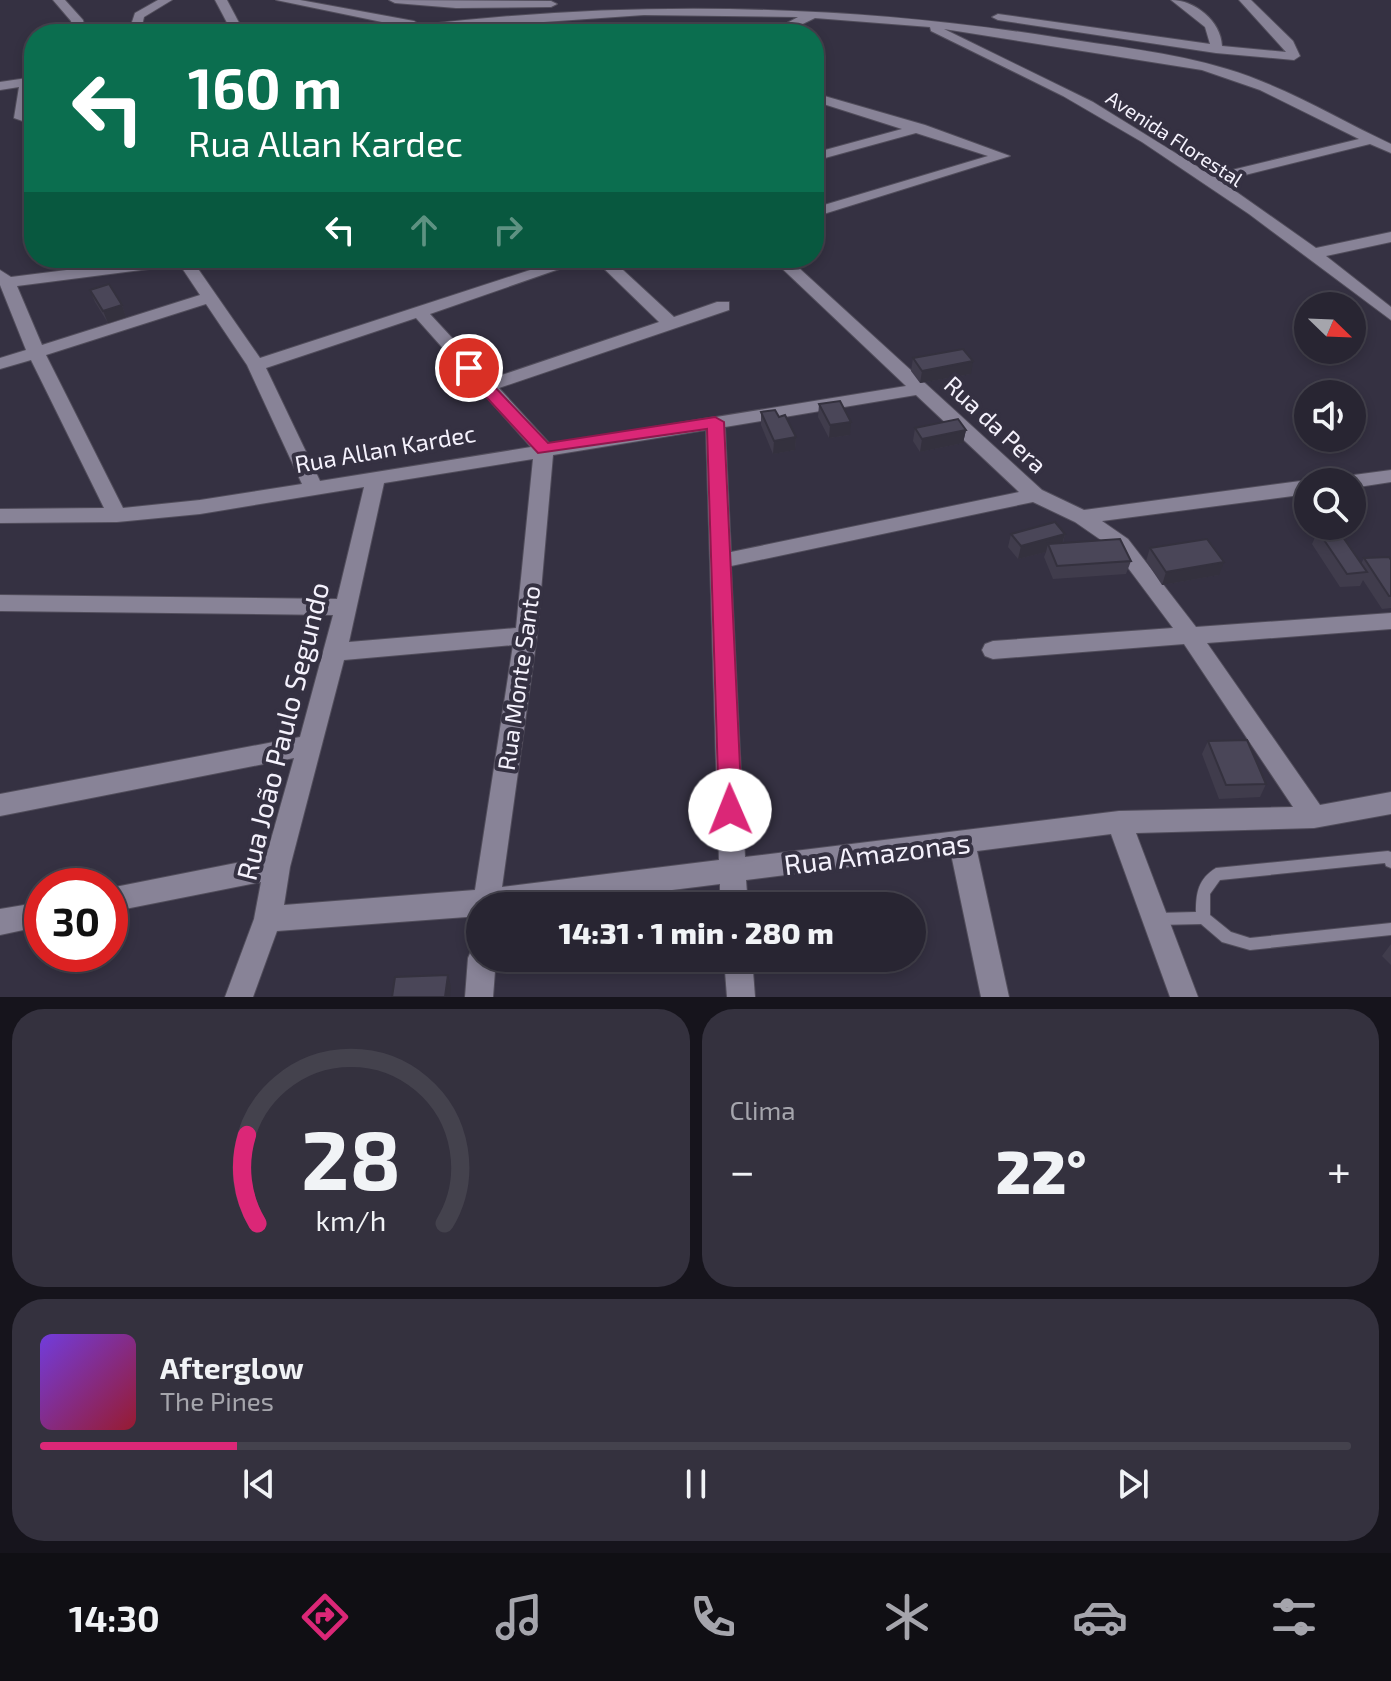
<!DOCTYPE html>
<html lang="pt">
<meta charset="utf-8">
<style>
body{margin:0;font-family:"Exo 2",sans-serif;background:#34313e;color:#f1f3f6;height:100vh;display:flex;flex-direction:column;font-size:30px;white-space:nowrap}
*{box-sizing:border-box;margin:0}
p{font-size:26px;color:#a5a5ac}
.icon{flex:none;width:44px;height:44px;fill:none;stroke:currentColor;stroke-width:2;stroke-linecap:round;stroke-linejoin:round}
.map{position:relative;height:997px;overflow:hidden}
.drawer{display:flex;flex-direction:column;gap:12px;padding:12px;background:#16141c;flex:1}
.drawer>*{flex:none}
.top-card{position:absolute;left:24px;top:24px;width:800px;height:244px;border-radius:32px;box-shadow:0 4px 12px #0003,0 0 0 2px #44424d;background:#0b6e4f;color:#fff;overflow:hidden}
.needle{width:52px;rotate:113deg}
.controls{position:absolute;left:1294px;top:292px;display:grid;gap:16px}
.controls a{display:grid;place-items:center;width:72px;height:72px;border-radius:50%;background:#282532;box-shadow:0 4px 12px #0003,0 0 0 2px #44424d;font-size:40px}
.speed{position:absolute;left:24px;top:868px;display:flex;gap:16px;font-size:40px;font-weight:700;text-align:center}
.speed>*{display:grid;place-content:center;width:104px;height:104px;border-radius:50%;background:#282532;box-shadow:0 4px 12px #0003,0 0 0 2px #44424d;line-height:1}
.speed .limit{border:12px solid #d22;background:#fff;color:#111}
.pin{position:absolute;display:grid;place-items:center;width:68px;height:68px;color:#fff;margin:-34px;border:4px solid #fff;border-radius:50%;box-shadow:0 2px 8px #0007}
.me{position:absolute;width:88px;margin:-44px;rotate:359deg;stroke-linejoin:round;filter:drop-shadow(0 0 6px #0008)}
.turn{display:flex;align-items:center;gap:28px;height:168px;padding:0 32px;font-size:36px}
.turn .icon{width:104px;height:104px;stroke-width:2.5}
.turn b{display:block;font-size:56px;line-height:68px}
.lanes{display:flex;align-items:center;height:76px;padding:0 32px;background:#0003;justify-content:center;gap:40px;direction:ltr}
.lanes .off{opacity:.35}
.big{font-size:60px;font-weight:800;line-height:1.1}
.drawer .tile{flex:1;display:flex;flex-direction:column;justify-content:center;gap:12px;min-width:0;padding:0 28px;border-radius:32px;background:#34313e}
.drawer .dial{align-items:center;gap:0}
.dial svg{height:208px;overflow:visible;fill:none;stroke:#44424d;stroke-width:7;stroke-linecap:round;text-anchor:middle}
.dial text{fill:#f1f3f6;stroke:none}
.song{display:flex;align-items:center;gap:24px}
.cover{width:96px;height:96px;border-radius:12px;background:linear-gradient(135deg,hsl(260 70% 55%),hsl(350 70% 35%))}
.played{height:8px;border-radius:4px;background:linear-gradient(90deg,#db2777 15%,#44424d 15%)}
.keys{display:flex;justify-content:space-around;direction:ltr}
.heat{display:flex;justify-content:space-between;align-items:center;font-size:44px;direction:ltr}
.drawer .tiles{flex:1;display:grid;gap:12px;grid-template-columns:1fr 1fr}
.tile:last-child{grid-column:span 2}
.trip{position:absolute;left:466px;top:892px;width:460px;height:80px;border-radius:40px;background:#282532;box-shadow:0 4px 12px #0003,0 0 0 2px #44424d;font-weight:800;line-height:80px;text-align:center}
.tabs{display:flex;height:128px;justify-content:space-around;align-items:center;background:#100f14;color:#a5a5ac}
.tabs .icon{width:56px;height:56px}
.tabs .current{color:#db2777}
.tabs b{font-size:36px;color:#f1f3f6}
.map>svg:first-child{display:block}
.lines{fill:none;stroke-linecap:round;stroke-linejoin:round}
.lane-casing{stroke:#514d5b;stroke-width:2}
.street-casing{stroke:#514d5b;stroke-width:2}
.lane{fill:#888397;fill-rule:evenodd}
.street{fill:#888397;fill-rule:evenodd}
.wall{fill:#403c4c}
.shaded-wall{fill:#34313e}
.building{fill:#4a4658;stroke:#34313e;stroke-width:2}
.route{fill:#db2777;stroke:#8e194d;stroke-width:2}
.labels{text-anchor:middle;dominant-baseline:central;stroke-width:8;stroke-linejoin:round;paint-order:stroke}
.far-street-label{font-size:20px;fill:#f4f1fc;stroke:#353142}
.street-label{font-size:24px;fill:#f4f1fc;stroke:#353142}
.near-street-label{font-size:28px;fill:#f4f1fc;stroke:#353142}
</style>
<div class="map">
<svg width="1391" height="997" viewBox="0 0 1391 997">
<rect width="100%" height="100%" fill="#353142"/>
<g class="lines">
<defs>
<path id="lane" d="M1388 851 1391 852V868L1386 866 1385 863 1220 880 1210 894V915L1231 932 1250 938 1391 923V935L1250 950 1222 942 1201 924 1158 925 1153 923 1151 919 1153 915 1158 913 1196 912C1196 893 1198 879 1216 868Z"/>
<g id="street">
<polygon points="53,0 65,0 83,20 86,34 74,34 71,21"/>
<polygon points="158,0 172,0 144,17 140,34 128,34 135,13"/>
<polygon points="215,0 227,0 245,34 233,34"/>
<path d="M276 0H300L414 21 420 25C631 0 844 4 1054 37 1111 46 1171 52 1227 69 1284 86 1338 119 1391 144V153L1370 144 1221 181 1316 248 1391 232V242L1326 256 1391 307V320L1249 214 1142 142 1063 96 931 31 930 27 815 18 782 34H767L798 17 644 15 373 34 406 27ZM944 29 1202 70 1260 90 1359 139 1211 175 1093 102Z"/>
<polygon points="389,0 551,1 557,4 551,7 456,8 395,3"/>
<path d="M1171 0C1195 0 1221 21 1222 46L1286 52 1239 0H1251L1293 41 1300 56 1294 60 1216 53 998 20 992 17 998 14 1210 44 1205 27Z"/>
<polygon points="34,77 28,116 34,117 34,125 14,118 19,87 0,90 0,82"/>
<polygon points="814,93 925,125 1010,156 814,217 814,208 988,156 916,133 814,161 814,153 902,129 814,101"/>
<path d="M162 258H208L194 263 260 358 567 258H591L430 314 490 379 659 322 593 258H610L674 317 717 302H729V310L499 388 550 444 906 386 771 258H788L1042 490 1084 510 1308 480 1314 482H1308V494L1102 521 1128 539 1196 627 1391 613V629L1207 643 1320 805 1391 792V814L1314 828 1136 833 1198 997H1170L1111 834 977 851 1009 997H981L951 854 746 880 748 906H720V884L544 906H480V916L277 931 253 997H225L254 919 261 882 110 912V888L266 857 294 758 0 816V794L300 737 333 615 0 611V595L337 599 364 487 200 514 117 522 0 523V509L104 508 31 360 0 369V358L26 350 0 285V270L11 277ZM180 265 200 295 42 345 17 286ZM206 304 247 365 302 484 200 500 123 508 46 355ZM416 318 531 447 320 481 266 368ZM916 395 1019 492 731 552 725 427ZM706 430 719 860 502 887 537 636 553 455ZM533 459 516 628 349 642 384 483ZM1033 502 1075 522 1114 549 1173 628 993 641 985 644 982 650 985 656 993 659 1184 644 1293 807 1119 811 745 857 731 566ZM513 645 475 890 284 905 290 867 344 660Z"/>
<polygon points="1391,470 1391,482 1352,488 1352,482 1336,482 1346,476"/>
<polygon points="42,902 42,926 0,935 0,909"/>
<polygon points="480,946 480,958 496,958 493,997 465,997 468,958 472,949"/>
<polygon points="724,958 752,958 755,997 727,997"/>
</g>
</defs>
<!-- lane casing -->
<use href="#lane" class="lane-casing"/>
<!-- street casing -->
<use href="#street" class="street-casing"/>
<!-- lane -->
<use href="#lane" class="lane"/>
<!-- street -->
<use href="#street" class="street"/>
</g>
<!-- wall -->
<g class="wall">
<polygon points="90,290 122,305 126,317 108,323 95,302"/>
<polygon points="913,358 971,374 920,383 911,371"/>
<polygon points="819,404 850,435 829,438 818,417"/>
<polygon points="761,412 779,417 796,437 795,450 773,454 761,425"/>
<polygon points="915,428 966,430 963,443 920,452 913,441"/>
<polygon points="1318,531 1361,564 1364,558 1391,560 1391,608 1382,609 1363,580 1360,586 1340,587 1312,544"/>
<polygon points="1011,534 1065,534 1063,543 1131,561 1126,574 1053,579 1044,557 1046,552 1018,559 1008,547"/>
<polygon points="1150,548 1219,575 1162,585 1146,561"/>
<polygon points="1208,741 1266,784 1260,797 1219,799 1202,754"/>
<polygon points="1391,944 1391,965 1382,956"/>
</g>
<!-- shaded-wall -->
<g class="shaded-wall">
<polygon points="122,305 126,317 108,323 103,311"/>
<polygon points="973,361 971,374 920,383 922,371"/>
<polygon points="851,422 850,435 829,438 830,425"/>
<polygon points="966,430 963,443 920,452 922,439"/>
<polygon points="796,437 795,450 773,454 774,441"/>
<polygon points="1065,534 1061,548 1048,544 1046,552 1018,559 1021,546"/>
<polygon points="1224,562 1219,575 1162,585 1166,572"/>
<polygon points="448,975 451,987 450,997 445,997"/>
</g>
<!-- building -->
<g class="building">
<polygon points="109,284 122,305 103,311 90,290"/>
<polygon points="963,349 973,361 922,371 913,358"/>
<polygon points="840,401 851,422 830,425 819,404"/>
<polygon points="775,410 779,417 785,415 796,437 774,441 761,412"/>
<polygon points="958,419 966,430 922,439 915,428"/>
<polygon points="1055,522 1065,534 1021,546 1011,534"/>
<polygon points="1338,530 1367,572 1347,574 1318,531"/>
<polygon points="1120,539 1131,561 1057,566 1048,544"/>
<polygon points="1207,539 1224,562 1166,572 1150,548"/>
<polygon points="1389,557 1391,560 1391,596 1389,596 1364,558"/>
<polygon points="1247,740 1266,784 1226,785 1208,741"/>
<polygon points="448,975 445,997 392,997 395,977"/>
</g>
<!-- route -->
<polygon class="route" points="469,363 474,365 548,443 715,417 724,422 742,810 738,817 730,820 722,817 719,810 707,429 538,453 463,372 461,368"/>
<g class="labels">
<!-- far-street labels -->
<g class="far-street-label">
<text transform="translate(1175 138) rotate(33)">Avenida Florestal</text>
</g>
<!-- street labels -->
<g class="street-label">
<text transform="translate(996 424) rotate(43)">Rua da Pera</text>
<text transform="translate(385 448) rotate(-10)">Rua Allan Kardec</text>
<text transform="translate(518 678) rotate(-82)">Rua Monte Santo</text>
</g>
<!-- near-street labels -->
<g class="near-street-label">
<text transform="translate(282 731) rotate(-76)">Rua João Paulo Segundo</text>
<text transform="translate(877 853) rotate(-7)">Rua Amazonas</text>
</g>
</g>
</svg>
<div class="controls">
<a><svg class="needle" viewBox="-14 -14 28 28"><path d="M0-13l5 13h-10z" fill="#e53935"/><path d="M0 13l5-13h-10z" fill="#a5a5ac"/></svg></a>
<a><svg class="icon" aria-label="sound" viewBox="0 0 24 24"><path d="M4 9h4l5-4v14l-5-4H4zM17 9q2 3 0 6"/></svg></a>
<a><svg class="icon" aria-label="search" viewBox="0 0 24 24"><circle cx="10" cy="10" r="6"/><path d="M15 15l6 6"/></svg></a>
</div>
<div class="speed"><div class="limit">30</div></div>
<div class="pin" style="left:469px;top:368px;background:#d93025"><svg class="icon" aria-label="arrive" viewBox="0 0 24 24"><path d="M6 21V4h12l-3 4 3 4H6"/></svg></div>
<svg class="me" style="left:730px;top:810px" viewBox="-20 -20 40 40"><circle r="19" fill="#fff"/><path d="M0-13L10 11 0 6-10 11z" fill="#db2777"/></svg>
<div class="trip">14:31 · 1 min · 280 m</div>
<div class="top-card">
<div class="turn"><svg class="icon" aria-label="left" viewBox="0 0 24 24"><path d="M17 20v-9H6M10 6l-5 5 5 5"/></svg><div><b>160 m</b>Rua Allan Kardec</div></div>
<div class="lanes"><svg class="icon" aria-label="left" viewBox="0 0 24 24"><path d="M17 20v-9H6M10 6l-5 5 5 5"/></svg><svg class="icon off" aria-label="ahead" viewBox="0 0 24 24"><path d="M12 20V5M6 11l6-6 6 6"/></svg><svg class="icon off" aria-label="right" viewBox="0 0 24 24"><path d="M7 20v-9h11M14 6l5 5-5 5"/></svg></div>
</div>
</div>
<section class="drawer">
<div class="tiles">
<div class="tile dial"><svg viewBox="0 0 100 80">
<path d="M14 69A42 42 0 1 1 86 69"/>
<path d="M14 69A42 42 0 0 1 10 35" stroke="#db2777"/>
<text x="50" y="56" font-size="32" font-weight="700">28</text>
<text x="50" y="72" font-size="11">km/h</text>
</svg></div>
<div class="tile"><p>Clima</p>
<div class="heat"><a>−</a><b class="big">22°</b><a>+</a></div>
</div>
<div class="tile">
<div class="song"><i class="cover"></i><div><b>Afterglow</b><p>The Pines</p></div></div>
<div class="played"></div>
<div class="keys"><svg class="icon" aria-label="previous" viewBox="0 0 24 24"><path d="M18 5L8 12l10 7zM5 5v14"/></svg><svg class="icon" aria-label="pause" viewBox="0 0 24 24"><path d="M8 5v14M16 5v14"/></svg><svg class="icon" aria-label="next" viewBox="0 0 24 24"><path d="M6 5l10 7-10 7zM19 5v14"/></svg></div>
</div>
</div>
</section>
<nav class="tabs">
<b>14:30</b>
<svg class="icon current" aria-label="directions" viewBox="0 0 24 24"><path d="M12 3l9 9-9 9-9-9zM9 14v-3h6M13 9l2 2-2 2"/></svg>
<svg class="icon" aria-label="music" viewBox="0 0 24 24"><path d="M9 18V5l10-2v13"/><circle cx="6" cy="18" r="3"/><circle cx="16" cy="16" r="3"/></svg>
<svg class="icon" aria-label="phone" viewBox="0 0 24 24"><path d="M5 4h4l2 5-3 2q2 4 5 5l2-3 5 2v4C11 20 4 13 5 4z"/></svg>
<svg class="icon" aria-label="climate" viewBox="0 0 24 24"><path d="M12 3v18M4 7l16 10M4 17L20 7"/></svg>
<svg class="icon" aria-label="car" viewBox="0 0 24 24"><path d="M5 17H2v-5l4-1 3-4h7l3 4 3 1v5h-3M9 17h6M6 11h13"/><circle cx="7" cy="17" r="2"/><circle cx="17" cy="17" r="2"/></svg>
<svg class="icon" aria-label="filters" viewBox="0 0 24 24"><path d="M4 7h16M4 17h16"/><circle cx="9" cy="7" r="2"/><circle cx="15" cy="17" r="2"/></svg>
</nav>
